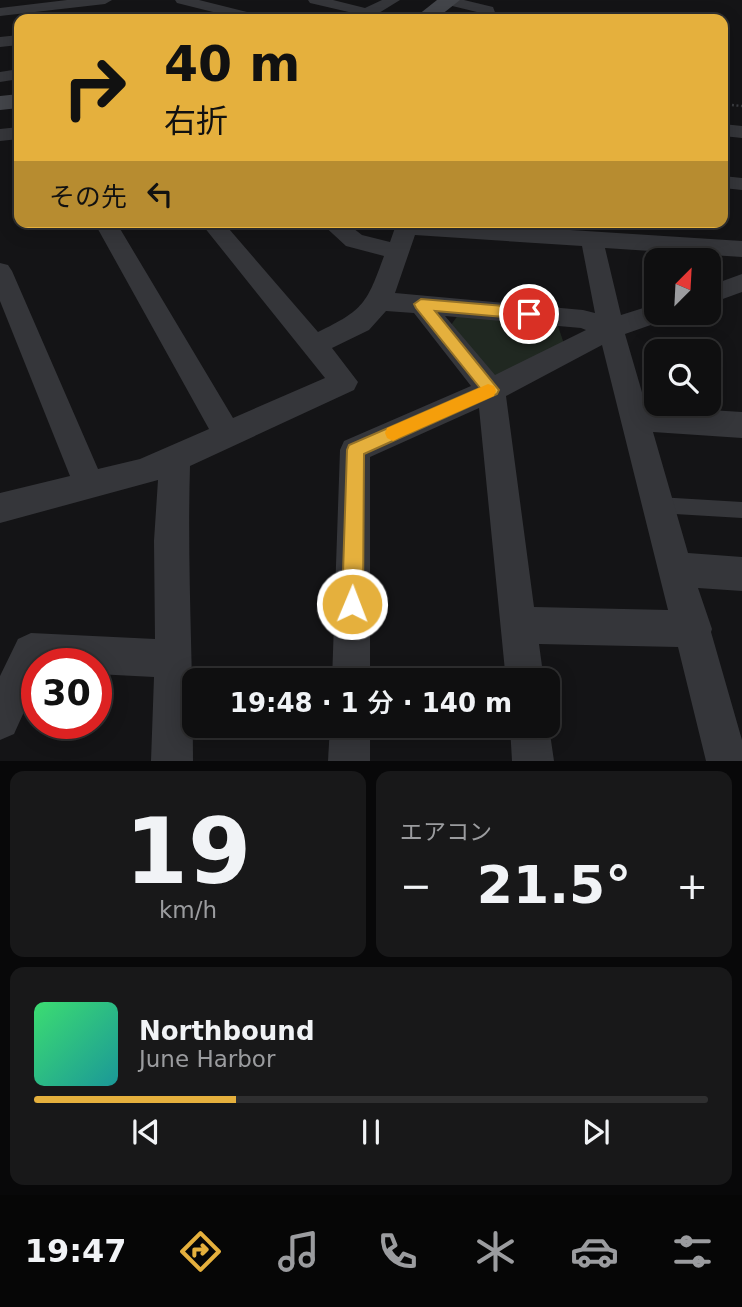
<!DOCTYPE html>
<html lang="ja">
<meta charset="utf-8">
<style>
body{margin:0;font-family:"DejaVu Sans","Noto Sans JP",sans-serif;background:#181819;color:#f1f3f6;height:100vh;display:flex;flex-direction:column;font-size:26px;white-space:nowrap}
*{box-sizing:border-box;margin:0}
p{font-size:23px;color:#9b9c9f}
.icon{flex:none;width:38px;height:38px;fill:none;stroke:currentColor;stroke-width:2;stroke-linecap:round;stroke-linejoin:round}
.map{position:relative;height:761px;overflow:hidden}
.panel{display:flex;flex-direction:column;gap:10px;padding:10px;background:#080809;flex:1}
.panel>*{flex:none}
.hud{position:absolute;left:14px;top:14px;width:714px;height:214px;border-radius:14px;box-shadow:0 4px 18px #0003,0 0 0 2px #2f2f30;background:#e5b03d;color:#111;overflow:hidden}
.needle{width:46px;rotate:24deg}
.controls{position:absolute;left:644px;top:248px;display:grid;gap:14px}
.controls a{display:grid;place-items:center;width:77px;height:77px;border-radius:14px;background:#0f0f10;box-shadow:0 4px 18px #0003,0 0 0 2px #2f2f30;font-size:35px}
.speed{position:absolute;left:21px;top:648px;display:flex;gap:14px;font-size:35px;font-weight:700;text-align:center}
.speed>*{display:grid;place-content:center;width:91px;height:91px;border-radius:50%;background:#0f0f10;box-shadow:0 4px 18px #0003,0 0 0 2px #2f2f30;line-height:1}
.speed .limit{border:10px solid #d22;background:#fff;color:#111}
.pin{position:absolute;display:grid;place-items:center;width:60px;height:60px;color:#fff;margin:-30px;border:4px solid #fff;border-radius:50%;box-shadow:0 2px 7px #0007}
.me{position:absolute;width:77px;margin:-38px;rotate:1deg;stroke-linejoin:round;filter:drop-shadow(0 0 5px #0008)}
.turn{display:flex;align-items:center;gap:24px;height:147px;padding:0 35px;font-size:32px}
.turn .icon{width:91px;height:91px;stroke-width:2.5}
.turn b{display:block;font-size:49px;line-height:60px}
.then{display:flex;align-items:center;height:66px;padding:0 35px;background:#0003;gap:14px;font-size:26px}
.big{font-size:52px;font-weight:600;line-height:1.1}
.panel .widget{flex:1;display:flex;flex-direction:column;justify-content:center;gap:10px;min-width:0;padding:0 24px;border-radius:14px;background:#181819}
.panel .dial{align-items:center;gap:0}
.dial b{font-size:91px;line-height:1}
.song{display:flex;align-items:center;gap:21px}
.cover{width:84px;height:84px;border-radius:10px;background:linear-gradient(135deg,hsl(140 70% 55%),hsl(180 70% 35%))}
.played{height:7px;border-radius:4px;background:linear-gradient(90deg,#e5b03d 30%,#2f2f30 30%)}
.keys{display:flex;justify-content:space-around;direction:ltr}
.heat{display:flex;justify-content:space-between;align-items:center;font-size:38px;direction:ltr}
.panel .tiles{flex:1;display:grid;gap:10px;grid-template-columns:1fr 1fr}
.widget:last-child{grid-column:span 2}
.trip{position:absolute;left:182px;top:668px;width:378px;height:70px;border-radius:14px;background:#0f0f10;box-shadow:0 4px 18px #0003,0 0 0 2px #2f2f30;font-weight:600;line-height:70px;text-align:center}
.tab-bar{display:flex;height:112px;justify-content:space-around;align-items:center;background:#060606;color:#9b9c9f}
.tab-bar .icon{width:49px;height:49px}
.tab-bar .selected{color:#e5b03d}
.tab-bar b{font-size:32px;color:#f1f3f6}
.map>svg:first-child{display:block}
.green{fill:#202821}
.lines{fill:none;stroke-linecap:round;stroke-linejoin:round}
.path{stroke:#3b3d41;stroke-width:2.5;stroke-dasharray:2 2.5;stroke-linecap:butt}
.lane{fill:#35363a;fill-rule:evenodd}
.street{fill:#35363a;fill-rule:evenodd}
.secondary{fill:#43454a;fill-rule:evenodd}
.route{fill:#e5b03d;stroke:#957228;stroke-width:2}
.slow{fill:#f59e0b}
</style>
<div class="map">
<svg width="742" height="761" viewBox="0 0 742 761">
<rect width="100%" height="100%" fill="#141416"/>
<!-- green -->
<polygon class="green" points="458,315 556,320 564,344 500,376 485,373 449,328"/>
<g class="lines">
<!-- path -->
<polyline class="path" points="723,104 742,106"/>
<!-- lane -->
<polygon class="lane" points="658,497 742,502 742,518 658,513 652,510 650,505 652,500"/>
<!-- street -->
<g class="street">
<polygon points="67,0 112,0 105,4 0,16 0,8"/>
<polygon points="175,0 199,0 263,16 265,19 241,19 177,3"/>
<polygon points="308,0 333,0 365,8 382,0 400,0 374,16 346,19 353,13 310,3"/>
<polygon points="438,0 464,0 493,7 496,15 493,19 477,19 481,13 440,3"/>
<polygon points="19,35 19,45 0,47 0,37"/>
<polygon points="19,69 19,79 0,82 0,72"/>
<polygon points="723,124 742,126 742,138 723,136"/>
<polygon points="19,127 19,139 0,141 0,129"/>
<polygon points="723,176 742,178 742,190 723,188"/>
<path d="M94 222H116L233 418 325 378 200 222H223L318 332C364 310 367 303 384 256L346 246 320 222H345L362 235 390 242 397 222H445L742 241V257L605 248 621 315 656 304V313H669L665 320 625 334 646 406 742 412V438L653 432 688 553 742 557V591L698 588 712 629 711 632 742 740V761H706L678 647 539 644 544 681H506L479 408 370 457V681H332L340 450 344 441 471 386 414 313 386 311 369 330 332 348 358 382 354 390 190 466C187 564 193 662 193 761H151L154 677 96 674V663H37V683L14 734 0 740V676L18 639 31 633 155 639 154 541 158 480 0 523V493L70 476 0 301V263L8 265 12 271 98 469 140 459 209 429ZM415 235 582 246 595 313 583 310 395 293ZM445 316 581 328 586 330 495 375ZM602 345 668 610 534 607 506 396Z"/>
<polygon points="742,274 742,292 709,304 709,286"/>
<polygon points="548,720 554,761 512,761 510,726 548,726"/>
<polygon points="330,726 370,726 370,761 328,761"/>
</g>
<!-- secondary -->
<g class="secondary">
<polygon points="437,0 460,0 436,19 413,19"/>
<polygon points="19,94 19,108 0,110 0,96"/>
</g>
</g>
<!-- route -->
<polygon class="route" points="421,299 529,308 536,314 529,319 435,311 499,390 497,394 364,454 363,604 360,611 352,614 345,611 342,604 347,450 349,445 480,388 416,308 414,304"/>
<!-- slow -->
<polygon class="slow" points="488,384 494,386 496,391 494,396 399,438 393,441 387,438 385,433 387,428"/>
</svg>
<div class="controls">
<a><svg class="needle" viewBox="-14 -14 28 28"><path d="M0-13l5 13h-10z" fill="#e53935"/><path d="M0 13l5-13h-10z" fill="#9b9c9f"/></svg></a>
<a><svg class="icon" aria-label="search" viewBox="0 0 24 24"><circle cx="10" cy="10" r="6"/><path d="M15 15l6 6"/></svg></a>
</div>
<div class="speed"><div class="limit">30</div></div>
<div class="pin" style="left:529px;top:314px;background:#d93025"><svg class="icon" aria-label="arrive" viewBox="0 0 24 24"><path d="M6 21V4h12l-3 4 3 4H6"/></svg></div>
<svg class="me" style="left:352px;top:604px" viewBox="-20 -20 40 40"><circle r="17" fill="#e5b03d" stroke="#fff" stroke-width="3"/><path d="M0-11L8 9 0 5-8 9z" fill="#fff"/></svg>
<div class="trip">19:48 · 1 分 · 140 m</div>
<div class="hud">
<div class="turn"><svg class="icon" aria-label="right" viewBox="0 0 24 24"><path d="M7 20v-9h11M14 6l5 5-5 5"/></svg><div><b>40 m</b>右折</div></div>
<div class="then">その先<svg class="icon" aria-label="left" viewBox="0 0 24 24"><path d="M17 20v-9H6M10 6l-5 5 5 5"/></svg></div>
</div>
</div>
<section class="panel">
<div class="tiles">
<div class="widget dial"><b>19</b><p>km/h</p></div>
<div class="widget"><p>エアコン</p>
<div class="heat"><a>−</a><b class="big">21.5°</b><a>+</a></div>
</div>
<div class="widget">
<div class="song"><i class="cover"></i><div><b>Northbound</b><p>June Harbor</p></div></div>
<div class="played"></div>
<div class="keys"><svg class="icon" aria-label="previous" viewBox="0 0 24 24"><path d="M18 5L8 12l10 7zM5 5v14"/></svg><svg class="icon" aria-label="pause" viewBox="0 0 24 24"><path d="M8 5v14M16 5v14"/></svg><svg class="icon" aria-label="next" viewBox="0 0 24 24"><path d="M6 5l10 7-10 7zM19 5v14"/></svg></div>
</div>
</div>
</section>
<nav class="tab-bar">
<b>19:47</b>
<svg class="icon selected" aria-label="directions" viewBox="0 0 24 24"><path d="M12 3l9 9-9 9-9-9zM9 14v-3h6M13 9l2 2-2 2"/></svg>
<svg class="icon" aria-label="music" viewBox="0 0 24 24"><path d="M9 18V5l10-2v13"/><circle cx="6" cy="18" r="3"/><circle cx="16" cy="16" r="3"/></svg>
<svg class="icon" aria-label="phone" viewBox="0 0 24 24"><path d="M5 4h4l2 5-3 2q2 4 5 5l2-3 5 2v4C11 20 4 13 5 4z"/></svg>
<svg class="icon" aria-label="climate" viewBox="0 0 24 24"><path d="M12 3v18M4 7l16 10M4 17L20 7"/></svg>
<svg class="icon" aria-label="car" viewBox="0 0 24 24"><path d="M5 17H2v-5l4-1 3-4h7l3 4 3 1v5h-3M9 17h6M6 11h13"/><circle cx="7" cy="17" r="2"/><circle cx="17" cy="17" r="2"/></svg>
<svg class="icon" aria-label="filters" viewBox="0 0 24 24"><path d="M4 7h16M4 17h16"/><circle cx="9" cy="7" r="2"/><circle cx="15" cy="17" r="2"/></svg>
</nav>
